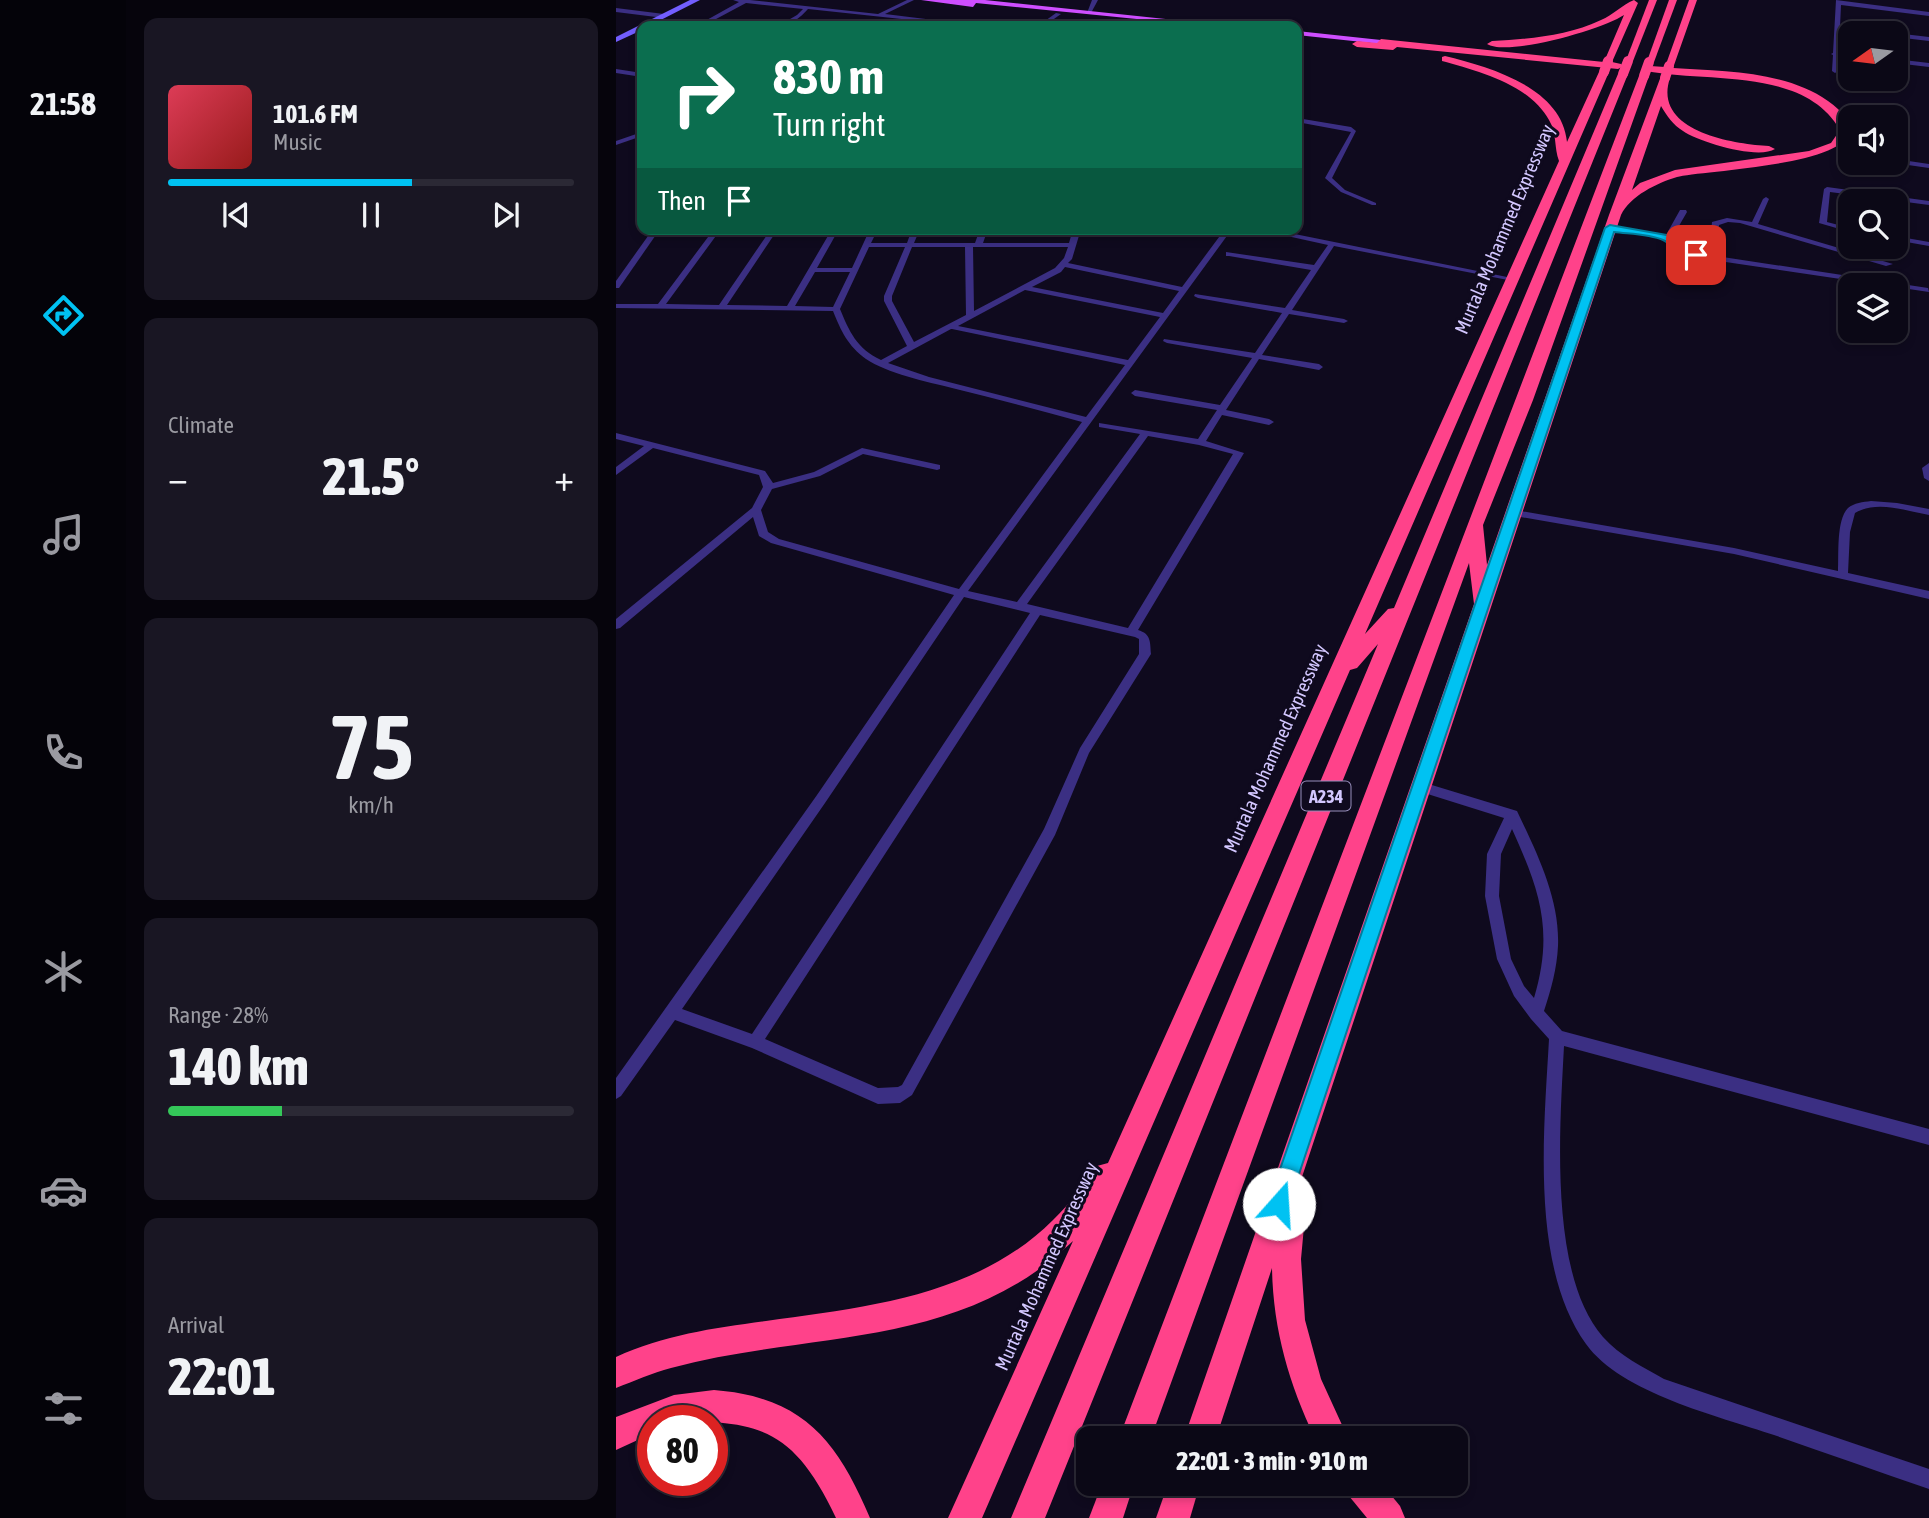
<!DOCTYPE html>
<meta charset="utf-8">
<style>
body{margin:0;font-family:"Asap Condensed",sans-serif;background:#191623;color:#f1f3f6;height:100vh;display:flex;flex-direction:column;font-size:26px;white-space:nowrap}
*{box-sizing:border-box;margin:0}
p{font-size:23px;color:#9a9aa1}
.icon{flex:none;width:38px;height:38px;fill:none;stroke:currentColor;stroke-width:2;stroke-linecap:round;stroke-linejoin:round}
.map{position:relative;flex:1;overflow:hidden}
.side{display:flex;flex-direction:column;gap:18px;padding:18px;background:#06040c;width:490px}
.side>*{flex:none}
.guide{position:absolute;left:21px;top:21px;width:665px;height:214px;border-radius:14px;box-shadow:0 4px 10px #0003,0 0 0 2px #2b2935;background:#0b6e4f;color:#fff;overflow:hidden}
.needle{width:46px;rotate:256deg}
.buttons{position:absolute;left:1222px;top:21px;display:grid;gap:14px}
.buttons a{display:grid;place-items:center;width:70px;height:70px;border-radius:14px;background:#0b0816;box-shadow:0 4px 10px #0003,0 0 0 2px #2b2935;font-size:35px}
.speed{position:absolute;left:21px;top:1405px;display:flex;gap:14px;font-size:35px;font-weight:700;text-align:center}
.speed>*{display:grid;place-content:center;width:91px;height:91px;border-radius:50%;background:#0b0816;box-shadow:0 4px 10px #0003,0 0 0 2px #2b2935;line-height:1}
.speed .limit{border:10px solid #d22;background:#fff;color:#111}
.pin{position:absolute;display:grid;place-items:center;width:60px;height:60px;color:#fff;margin:-30px;border-radius:14px;box-shadow:0 4px 10px #0006}
.me{position:absolute;width:77px;margin:-38px;rotate:19deg;stroke-linejoin:round;filter:drop-shadow(0 0 5px #0008)}
.turn{display:flex;align-items:center;gap:24px;height:147px;padding:0 21px;font-size:32px}
.turn .icon{width:91px;height:91px;stroke-width:2.5}
.turn b{display:block;font-size:49px;line-height:60px}
.then{display:flex;align-items:center;height:66px;padding:0 21px;background:#0003;gap:14px;font-size:26px}
.big{font-size:52px;font-weight:800;line-height:1.1}
.side .tile{flex:1;display:flex;flex-direction:column;justify-content:center;gap:10px;min-width:0;padding:0 24px;border-radius:14px;background:#191623}
.side .dial{align-items:center;gap:0}
.dial b{font-size:91px;line-height:1}
.song{display:flex;align-items:center;gap:21px}
.cover{width:84px;height:84px;border-radius:10px;background:linear-gradient(135deg,hsl(350 70% 55%),hsl(0 70% 35%))}
.played{height:7px;border-radius:4px;background:linear-gradient(90deg,#00c2f2 60%,#2b2935 60%)}
.keys{display:flex;justify-content:space-around;direction:ltr}
.heat{display:flex;justify-content:space-between;align-items:center;font-size:38px;direction:ltr}
.charge{height:10px;border-radius:5px;background:linear-gradient(90deg,#34c759 28%,#2b2935 0)}
.trip{position:absolute;left:460px;top:1426px;width:392px;height:70px;border-radius:14px;background:#0b0816;box-shadow:0 4px 10px #0003,0 0 0 2px #2b2935;font-weight:800;line-height:70px;text-align:center}
main{display:flex;flex:1;min-height:0}
.tabs{display:flex;flex-direction:column;width:126px;justify-content:space-around;align-items:center;background:#040309;color:#9a9aa1}
.tabs .icon{width:49px;height:49px}
.tabs .active{color:#00c2f2}
.tabs b{font-size:32px;color:#f1f3f6}
.map>svg:first-child{display:block}
.lines{fill:none;stroke-linecap:round;stroke-linejoin:round}
.street{fill:#3b2f83;fill-rule:evenodd}
.secondary{fill:#725eff;fill-rule:evenodd}
.primary{fill:#ce4eff;fill-rule:evenodd}
.highway{fill:#ff428a;fill-rule:evenodd}
.highway-bridge{stroke:#ff428a;stroke-width:10}
.route{fill:#00c2f2;stroke:#007e9d;stroke-width:2}
.labels{text-anchor:middle;dominant-baseline:central;stroke-width:6;stroke-linejoin:round;paint-order:stroke}
.shield{fill:#0f0a1e;stroke:#988ebc;stroke-width:2}
.shield-label{font-size:18px;font-weight:bold;fill:#d3c7ff}
.street-label{font-size:19px;fill:#d3c7ff;stroke:#0f0a1e}
</style>
<main>
<nav class="tabs">
<b>21:58</b>
<svg class="icon active" aria-label="directions" viewBox="0 0 24 24"><path d="M12 3l9 9-9 9-9-9zM9 14v-3h6M13 9l2 2-2 2"/></svg>
<svg class="icon" aria-label="music" viewBox="0 0 24 24"><path d="M9 18V5l10-2v13"/><circle cx="6" cy="18" r="3"/><circle cx="16" cy="16" r="3"/></svg>
<svg class="icon" aria-label="phone" viewBox="0 0 24 24"><path d="M5 4h4l2 5-3 2q2 4 5 5l2-3 5 2v4C11 20 4 13 5 4z"/></svg>
<svg class="icon" aria-label="climate" viewBox="0 0 24 24"><path d="M12 3v18M4 7l16 10M4 17L20 7"/></svg>
<svg class="icon" aria-label="car" viewBox="0 0 24 24"><path d="M5 17H2v-5l4-1 3-4h7l3 4 3 1v5h-3M9 17h6M6 11h13"/><circle cx="7" cy="17" r="2"/><circle cx="17" cy="17" r="2"/></svg>
<svg class="icon" aria-label="filters" viewBox="0 0 24 24"><path d="M4 7h16M4 17h16"/><circle cx="9" cy="7" r="2"/><circle cx="15" cy="17" r="2"/></svg>
</nav>
<section class="side">
<div class="tile">
<div class="song"><i class="cover"></i><div><b>101.6 FM</b><p>Music</p></div></div>
<div class="played"></div>
<div class="keys"><svg class="icon" aria-label="previous" viewBox="0 0 24 24"><path d="M18 5L8 12l10 7zM5 5v14"/></svg><svg class="icon" aria-label="pause" viewBox="0 0 24 24"><path d="M8 5v14M16 5v14"/></svg><svg class="icon" aria-label="next" viewBox="0 0 24 24"><path d="M6 5l10 7-10 7zM19 5v14"/></svg></div>
</div>
<div class="tile"><p>Climate</p>
<div class="heat"><a>−</a><b class="big">21.5°</b><a>+</a></div>
</div>
<div class="tile dial"><b>75</b><p>km/h</p></div>
<div class="tile"><p>Range · 28%</p><b class="big">140 km</b><div class="charge"></div></div>
<div class="tile"><p>Arrival</p><b class="big">22:01</b></div>
</section>
<div class="map">
<svg width="1313" height="1518" viewBox="0 0 1313 1518">
<rect width="100%" height="100%" fill="#0f0a1e"/>
<g class="lines">
<!-- street -->
<g class="street">
<path d="M117 0H134L262 14 291 0H298L269 14 367 26H351L192 9C184 18 174 26 162 26L181 15 187 9 130 3 87 26H80L123 2Z"/>
<polygon points="476,0 482,0 475,13 471,13"/>
<polygon points="1220,0 1313,12 1313,16 1225,5 1224,27 1265,33 1224,30 1223,53 1234,54 1234,58 1223,56 1222,71 1219,73 1216,71 1217,55 1215,54 1217,53"/>
<polygon points="0,8 48,14 51,16 48,18 0,12"/>
<polygon points="440,13 445,14 428,26 422,26"/>
<polygon points="514,20 519,21 513,26 507,26"/>
<polygon points="32,22 53,26 30,25"/>
<polygon points="1279,33 1313,37 1313,41 1279,37"/>
<polygon points="1279,59 1313,63 1313,67 1279,63"/>
<polygon points="0,69 26,73 26,77 0,73"/>
<polygon points="681,118 735,127 740,131 716,178 729,190 760,203 760,205 756,205 725,192 709,178 735,132 681,122"/>
<polygon points="26,132 26,136 0,145 0,141"/>
<polygon points="1279,159 1313,164 1313,168 1278,163"/>
<polygon points="1211,187 1313,201 1313,205 1214,192 1211,222 1234,228 1234,232 1203,223 1208,189"/>
<path d="M1150 197 1153 199 1142 224 1277 264 1270 266 1124 223 1112 222 1103 225 1100 256 1312 288 1313 292 1279 287V285H1265L1096 260 1078 257 1056 248 1050 240 990 228 994 226 1050 235 1064 210H1070L1071 212 1056 238C1065 248 1079 252 1093 254L1096 222 1111 218 1136 222 1147 199Z"/>
<polygon points="37,229 44,229 3,288 0,288 0,281"/>
<path d="M98 229H105L50 304 103 305 155 229H162L111 305 171 306 216 229H223L201 268H236L254 229H262L255 243H291L296 229H304L298 243H359L364 229H372L367 243H453L457 229H465L456 259 452 263 566 287 609 229H616L352 591 401 602 524 434 483 427V423L582 439 601 410 519 396 515 393 519 390 604 405 636 358 551 343 547 341 548 339 639 353 666 313 582 298 578 296 579 294 669 308 695 270 613 256H610V252L698 265 712 245 639 229H654L901 279 897 281 718 246 676 310 728 319 732 321 728 323 673 314 646 355 703 364 707 367 703 370 643 359 610 410 653 419 658 422 653 425 606 415 590 441 628 453 522 630C535 634 534 641 535 654L473 753 439 835 296 1095 284 1103 262 1104 136 1048 59 1020 5 1096 0 1099V1078L201 795 338 595 155 543 143 536 137 517 4 628 0 629V619L136 508 147 487 143 475 37 448 0 475V467L28 446 0 439V433L149 471 157 483 198 472 246 448 324 465V469L321 470 247 454 204 476 156 489 145 510 152 532 163 539 343 589 466 422C423 410 380 399 336 388 312 382 270 373 250 359 232 346 225 331 217 311L0 308V304H42ZM253 247H289L268 296V301L291 346 265 360C241 349 233 331 224 309ZM296 247H349L350 315 298 342 276 301V296ZM357 247H452L448 258 439 268 358 311ZM449 267 563 291 547 313 416 287 445 272ZM199 272H234L217 307 179 306ZM409 290 544 317 512 360 342 326ZM335 329H336L509 365 470 417 313 377 272 363ZM532 436 583 445 617 454 512 628 411 604ZM348 597 414 613 136 1034 66 1009 209 803ZM424 615 519 637 523 639V654L464 748 428 829 286 1085 282 1087 262 1088 149 1039Z"/>
<polygon points="1279,236 1313,242 1313,246 1279,240"/>
<polygon points="1313,463 1313,481 1308,478 1306,468"/>
<path d="M1255 501 1281 503 1313 509V515C1290 511 1261 500 1239 513L1234 532 1232 573 1313 591V599L1118 554 899 516 894 513 899 510 1118 548 1222 571C1223 555 1220 520 1232 508 1238 503 1247 502 1255 501Z"/>
<path d="M806 782 901 811C921 853 944 899 942 946 941 968 935 990 928 1011L946 1031 1313 1129V1145L948 1046C944 1125 932 1274 987 1337 1004 1356 1027 1367 1048 1379L1313 1469V1489C1261 1471 1210 1453 1158 1435 1102 1416 1005 1393 970 1344 914 1266 928 1131 933 1039L915 1019 898 996 881 959 869 896 871 854 888 818 802 791 800 787 802 783ZM896 829C924 891 938 931 918 998L908 986 895 959 883 896 885 854Z"/>
</g>
<!-- secondary -->
<polygon class="secondary" points="74,0 84,0 33,26 26,26 26,30 0,42 0,37"/>
<!-- primary -->
<g class="primary">
<polygon points="305,0 369,0 616,26 591,26 360,3 357,7"/>
<polygon points="681,31 765,40 769,42 765,44 681,35"/>
</g>
<!-- highway -->
<g class="highway">
<path d="M1018 0 1022 3 996 62 1005 64 1007 66 1002 69 781 47 777 50 741 47 736 44 741 41 761 43 765 39 988 62 1008 15C987 29 892 57 871 44L876 41C913 39 951 36 985 20 997 15 1006 5 1018 0Z"/>
<polygon points="1033,0 1041,0 1017,61 1009,63"/>
<polygon points="1053,0 1061,0 1038,62 1030,64"/>
<path d="M1073 0H1081L1057 68C1106 71 1170 71 1212 101 1302 165 1087 169 1061 177 1041 183 1014 196 1005 215L684 1183 691 1194 685 1259 689 1320 705 1379 732 1438H699C673 1384 657 1329 656 1268L600 1438H568L858 604 853 563 535 1438H503L1023 76 1028 73 1033 76 917 400 867 525 871 565 993 215 1045 76 1054 78C1036 131 1117 144 1153 146L1159 149C1142 160 1083 142 1067 131 1057 125 1051 116 1045 106L1016 190 1024 183 1059 170 1193 151 1215 143 1224 130C1188 67 1092 83 1030 71L1029 69 1034 66 1049 67Z"/>
<path d="M829 56C873 67 946 87 951 142L983 72 988 69 993 72 749 634 772 609 778 608 1002 74 1007 71 1012 74 429 1518H395L762 644 741 668 734 670 366 1518H332L457 1241C342 1351 196 1330 55 1368 36 1373 18 1381 0 1388V1357C48 1335 98 1328 150 1321 251 1307 361 1296 437 1220 454 1204 467 1185 481 1166L492 1163 943 161C938 148 941 133 933 120 913 84 862 71 826 61V57Z"/>
<path d="M98 1390C187 1397 221 1440 254 1518H220C174 1420 136 1421 37 1421V1433L0 1450V1417L58 1395Z"/>
<polygon points="486,1484 518,1484 507,1518 473,1518"/>
<polygon points="552,1484 584,1484 574,1518 540,1518"/>
<polygon points="729,1484 766,1484 784,1506 789,1518 751,1518 733,1496"/>
</g>
<!-- highway-bridge -->
<g class="highway-bridge">
<polyline points="988,72 992,61"/>
<polyline points="1007,74 1012,61"/>
<polyline points="1028,76 1033,62"/>
<polyline points="1049,78 1053,66"/>
</g>
</g>
<!-- route -->
<path class="route" d="M994 225 1056 236 1063 244 1085 255C1072 264 1058 245 1047 240 1033 234 1013 234 998 232L673 1204 670 1212 663 1215 655 1212 652 1204 989 228Z"/>
<g class="labels">
<!-- shield labels -->
<rect class="shield" x="685.5" y="781.5" width="49" height="29" rx="5"/>
<g class="shield-label">
<text x="710" y="796">A234</text>
</g>
<!-- street labels -->
<g class="street-label">
<text transform="translate(888 229) rotate(-67)">Murtala Mohammed Expressway</text>
<text transform="translate(659 748) rotate(-66)">Murtala Mohammed Expressway</text>
<text transform="translate(430 1266) rotate(-66)">Murtala Mohammed Expressway</text>
</g>
</g>
</svg>
<div class="buttons">
<a><svg class="needle" viewBox="-14 -14 28 28"><path d="M0-13l5 13h-10z" fill="#e53935"/><path d="M0 13l5-13h-10z" fill="#9a9aa1"/></svg></a>
<a><svg class="icon" aria-label="sound" viewBox="0 0 24 24"><path d="M4 9h4l5-4v14l-5-4H4zM17 9q2 3 0 6"/></svg></a>
<a><svg class="icon" aria-label="search" viewBox="0 0 24 24"><circle cx="10" cy="10" r="6"/><path d="M15 15l6 6"/></svg></a>
<a><svg class="icon" aria-label="layers" viewBox="0 0 24 24"><path d="M12 4l9 5-9 5-9-5zM3 14l9 5 9-5"/></svg></a>
</div>
<div class="speed"><div class="limit">80</div></div>
<div class="pin" style="left:1080px;top:255px;background:#d93025"><svg class="icon" aria-label="arrive" viewBox="0 0 24 24"><path d="M6 21V4h12l-3 4 3 4H6"/></svg></div>
<svg class="me" style="left:663px;top:1204px" viewBox="-20 -20 40 40"><circle r="19" fill="#fff"/><path d="M0-13L10 11 0 6-10 11z" fill="#00c2f2"/></svg>
<div class="trip">22:01 · 3 min · 910 m</div>
<div class="guide">
<div class="turn"><svg class="icon" aria-label="right" viewBox="0 0 24 24"><path d="M7 20v-9h11M14 6l5 5-5 5"/></svg><div><b>830 m</b>Turn right</div></div>
<div class="then">Then<svg class="icon" aria-label="arrive" viewBox="0 0 24 24"><path d="M6 21V4h12l-3 4 3 4H6"/></svg></div>
</div>
</div>
</main>
